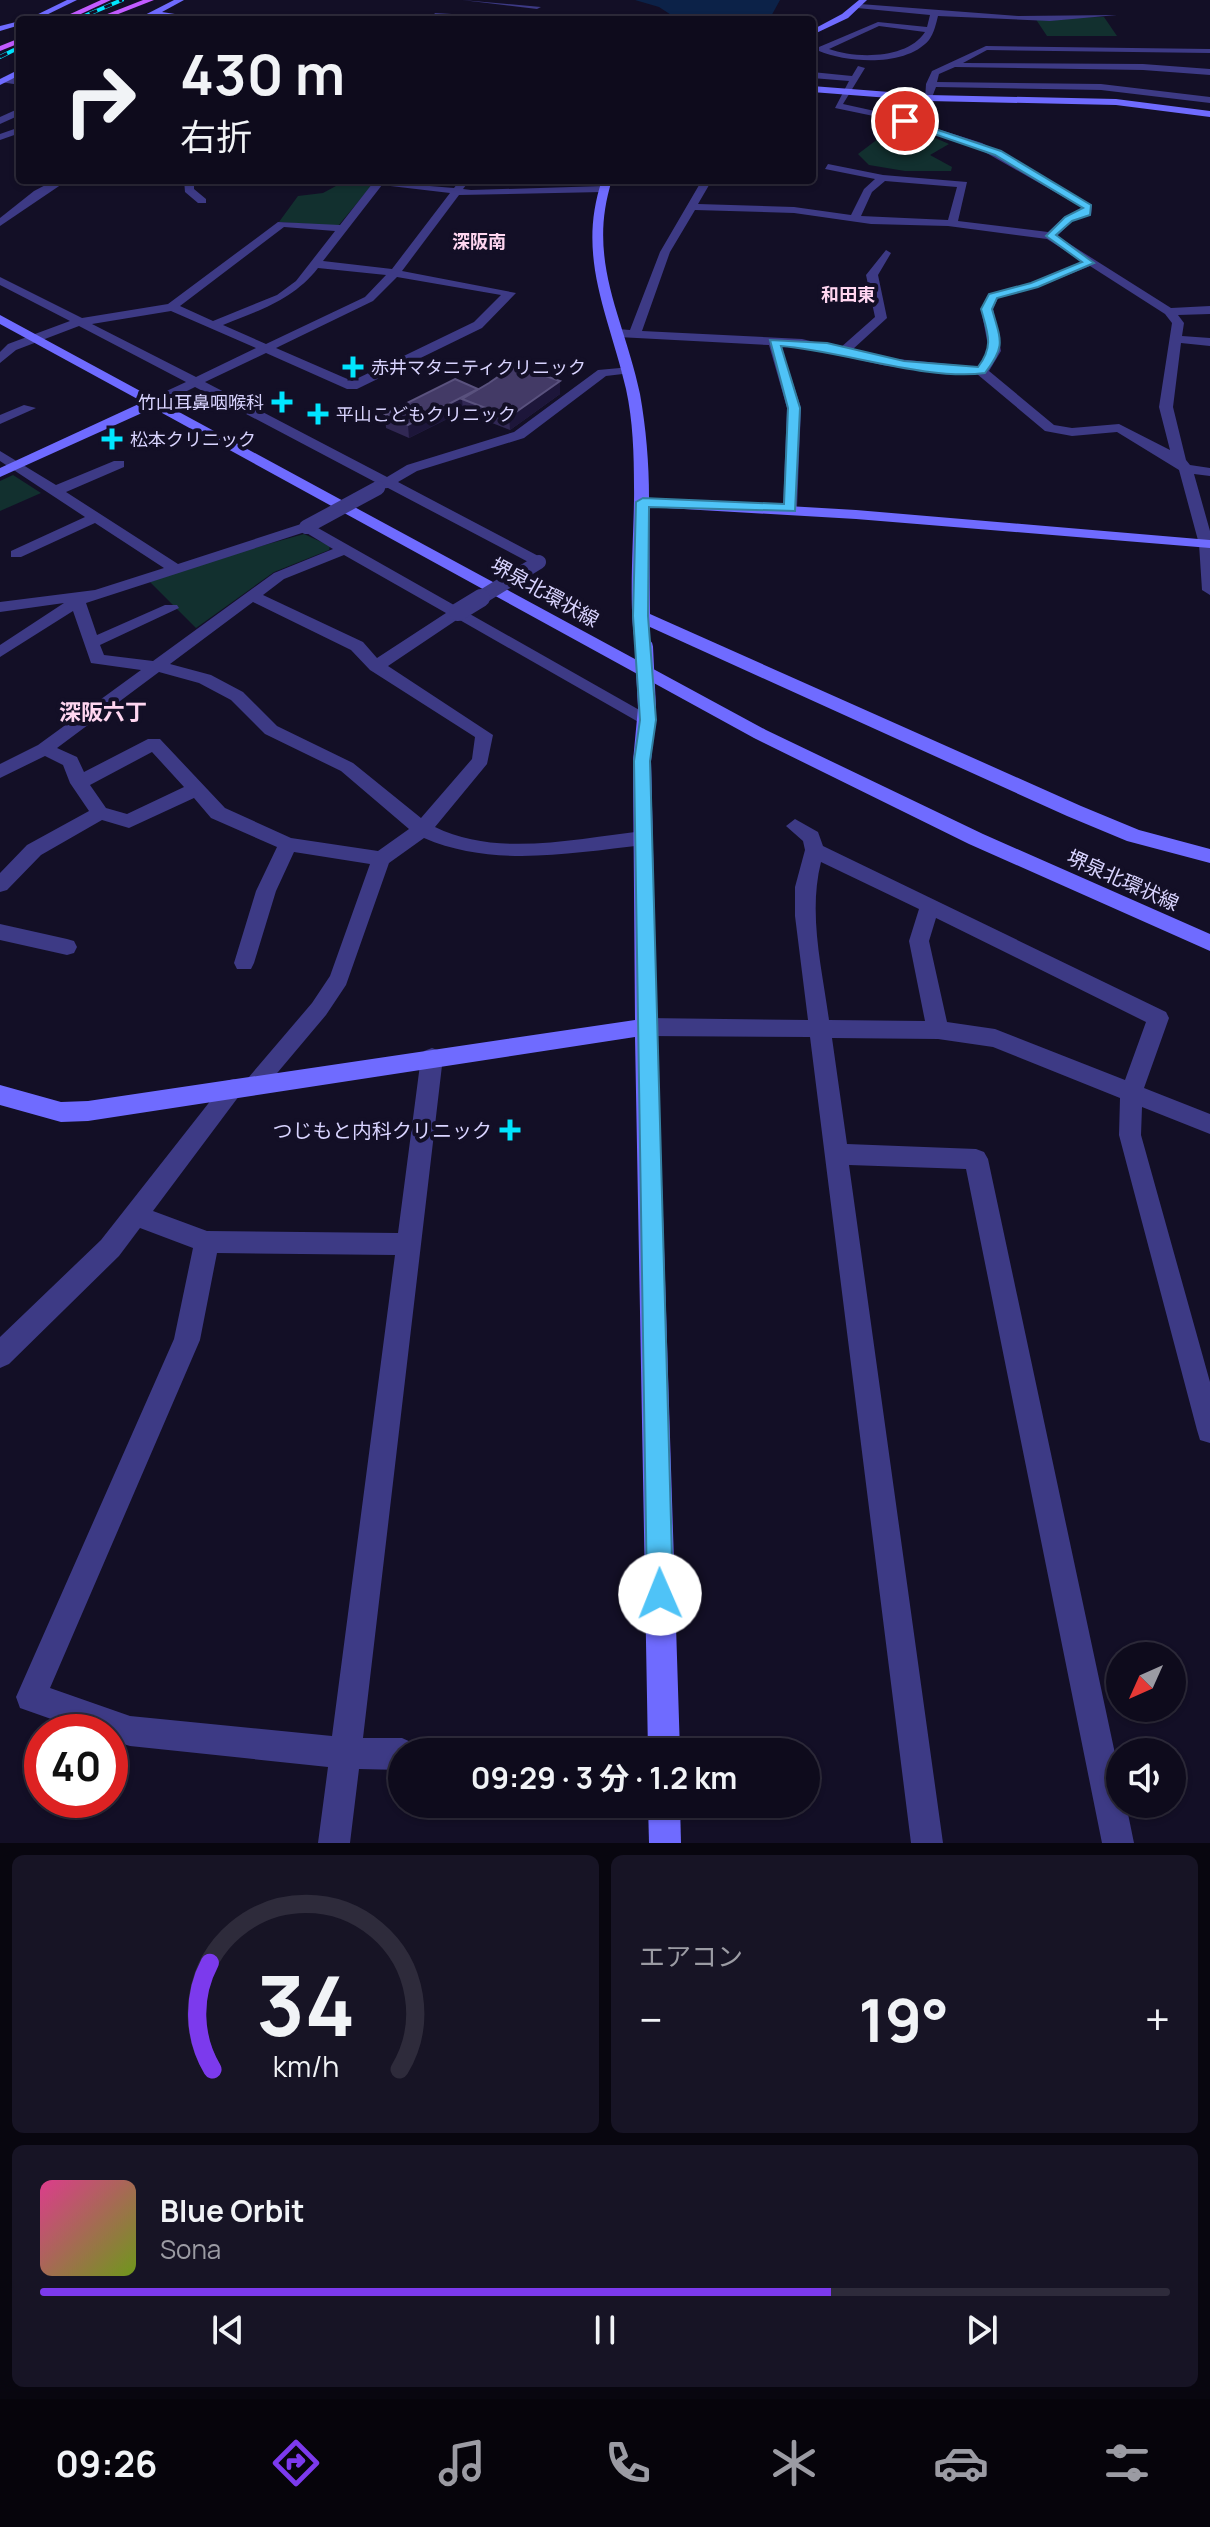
<!DOCTYPE html>
<html lang="ja">
<meta charset="utf-8">
<style>
body{margin:0;font-family:Manrope,"Noto Sans JP",sans-serif;background:#171425;color:#f1f3f6;height:100vh;display:flex;flex-direction:column;font-size:30px;white-space:nowrap}
*{box-sizing:border-box;margin:0}
p{font-size:26px;color:#9b9ba3}
.icon{flex:none;width:44px;height:44px;fill:none;stroke:currentColor;stroke-width:2;stroke-linecap:round;stroke-linejoin:round}
.map{position:relative;height:1843px;overflow:hidden}
.panel{display:flex;flex-direction:column;gap:12px;padding:12px;background:#08060f;flex:1}
.panel>*{flex:none}
.banner{position:absolute;left:16px;top:16px;width:800px;height:168px;border-radius:8px;box-shadow:0 2px 6px #0004,0 0 0 2px #2e2b3b;background:#0e0b1c;color:#f1f3f6;overflow:hidden}
.needle{width:52px;rotate:225deg}
.fabs{position:absolute;left:1106px;top:1642px;display:grid;gap:16px}
.fabs a{display:grid;place-items:center;width:80px;height:80px;border-radius:50%;background:#0e0b1c;box-shadow:0 2px 6px #0004,0 0 0 2px #2e2b3b;font-size:40px}
.speed{position:absolute;left:24px;top:1714px;display:flex;gap:16px;font-size:40px;font-weight:700;text-align:center}
.speed>*{display:grid;place-content:center;width:104px;height:104px;border-radius:50%;background:#0e0b1c;box-shadow:0 2px 6px #0004,0 0 0 2px #2e2b3b;line-height:1}
.speed .limit{border:12px solid #d22;background:#fff;color:#111}
.pin{position:absolute;display:grid;place-items:center;width:68px;height:68px;color:#fff;margin:-34px;border:4px solid #fff;border-radius:50%;box-shadow:0 2px 8px #0007}
.me{position:absolute;width:88px;margin:-44px;rotate:359deg;stroke-linejoin:round;filter:drop-shadow(0 0 6px #0008)}
.turn{display:flex;align-items:center;gap:28px;height:168px;padding:0 32px;font-size:36px}
.turn .icon{width:104px;height:104px;stroke-width:2.5}
.turn b{display:block;font-size:56px;line-height:68px}
.big{font-size:60px;font-weight:700;line-height:1.1}
.panel .widget{flex:1;display:flex;flex-direction:column;justify-content:center;gap:12px;min-width:0;padding:0 28px;border-radius:12px;background:#171425}
.panel .dial{align-items:center;gap:0}
.dial svg{height:208px;overflow:visible;fill:none;stroke:#2e2b3b;stroke-width:7;stroke-linecap:round;text-anchor:middle}
.dial text{fill:#f1f3f6;stroke:none}
.song{display:flex;align-items:center;gap:24px}
.cover{width:96px;height:96px;border-radius:12px;background:linear-gradient(135deg,hsl(330 70% 55%),hsl(80 70% 35%))}
.played{height:8px;border-radius:4px;background:linear-gradient(90deg,#7c3aed 70%,#2e2b3b 70%)}
.keys{display:flex;justify-content:space-around;direction:ltr}
.heat{display:flex;justify-content:space-between;align-items:center;font-size:44px;direction:ltr}
.panel .tiles{flex:1;display:grid;gap:12px;grid-template-columns:1fr 1fr}
.widget:last-child{grid-column:span 2}
.trip{position:absolute;left:388px;top:1738px;width:432px;height:80px;border-radius:40px;background:#0e0b1c;box-shadow:0 2px 6px #0004,0 0 0 2px #2e2b3b;font-weight:700;line-height:80px;text-align:center}
.dock{display:flex;height:128px;justify-content:space-around;align-items:center;background:#06040b;color:#9b9ba3}
.dock .icon{width:56px;height:56px}
.dock .on{color:#7c3aed}
.dock b{font-size:36px;color:#f1f3f6}
.map>svg:first-child{display:block}
.green{fill:#12302f}
.water{fill:#0c2248}
.lines{fill:none;stroke-linecap:round;stroke-linejoin:round}
.street{fill:#3d3a85;fill-rule:evenodd}
.secondary{fill:#6f6bff;fill-rule:evenodd}
.primary{fill:#c25bff;fill-rule:evenodd}
.rail-casing{stroke:#00e5ff;stroke-width:4}
.rail{stroke:#130f26;stroke-width:3;stroke-dasharray:8;stroke-linecap:butt}
.street-bridge-far1{stroke:#3d3a85;stroke-width:14}
.street-bridge{stroke:#3d3a85;stroke-width:18}
.secondary-bridge{stroke:#6f6bff;stroke-width:18}
.wall{fill:#312854}
.shaded-wall{fill:#1d163a}
.building{fill:#433a66;stroke:#5a527e;stroke-width:2}
.route{fill:#4fc3f7;stroke:#337fa1;stroke-width:2}
.poi-dot{fill:#00e5ff;stroke:#130f26;stroke-width:3}
.labels{text-anchor:middle;dominant-baseline:central;stroke-width:8;stroke-linejoin:round;paint-order:stroke}
.far-neighbourhood-label{font-size:18px;font-weight:bold;fill:#ffd6f0;stroke:#130f26}
.far-poi-label{font-size:18px;fill:#d9d4ff;stroke:#130f26;text-anchor:start}
.street-label{font-size:20px;fill:#d9d4ff;stroke:#130f26}
.poi-label{font-size:20px;fill:#d9d4ff;stroke:#130f26;text-anchor:end}
.neighbourhood-label{font-size:22px;font-weight:bold;fill:#ffd6f0;stroke:#130f26}
</style>
<div class="map">
<svg width="1210" height="1843" viewBox="0 0 1210 1843">
<rect width="100%" height="100%" fill="#130f26"/>
<!-- green -->
<g class="green">
<polygon points="1104,17 1117,36 1047,36 1035,18"/>
<polygon points="895,126 917,130 949,144 930,155 952,167 951,171 905,171 869,165 858,154"/>
<polygon points="347,180 372,185 338,226 279,222 298,196 323,193"/>
<polygon points="13,475 41,493 0,511 0,481"/>
<polygon points="304,534 330,546 329,550 274,572 196,628 150,582 176,570"/>
</g>
<!-- water -->
<polygon class="water" points="635,0 780,0 769,20 679,20 659,7"/>
<g class="lines">
<!-- street -->
<g class="street">
<polygon points="462,0 541,7 537,9"/>
<path d="M860 4 1018 16 1117 15 1050 21 938 16C936 24 934 33 929 40 906 67 848 63 819 51V47L878 22 927 27 930 15 857 8ZM879 26 925 32C908 59 856 59 829 49Z"/>
<polygon points="435,13 503,17 507,19 432,17"/>
<polygon points="986,46 1210,49 1210,53 987,50 963,63 1143,64 1210,69 1210,75 1143,70 955,67 939,74 937,82 1101,84 1210,97 1210,103 1101,90 936,87 931,100 925,100 926,84 932,71"/>
<path d="M858 66 865 68 843 104 893 115 982 143 1092 205 1091 215 1072 221 1057 236 1171 308 1210 306V314L1178 315 1184 323 1182 336 1210 338V346L1181 343 1173 407 1186 460 1190 465 1210 468V476L1194 474 1210 531V595L1202 590 1199 544 1179 470 1117 432 1072 436 1045 431 977 374 887 366 802 347 781 346 801 408 797 508 790 512 783 508 787 408 769 345 618 337 612 333 618 329 630 330 660 252 702 180H712L698 204 794 207 851 215 864 189 875 179 825 169 828 164 883 175 967 182 958 221 1048 232 1064 217 1082 211 1083 208 976 147 888 119 835 108 849 81 812 78V72L852 76ZM885 181 957 187 948 220 861 216 872 192ZM695 210 794 213 871 224 948 226 1047 239 1083 262 1030 283 989 294 981 309 989 351 978 367 887 358 852 350 887 318 878 275 891 253 886 250 866 275 875 317 840 348 802 339 642 331 670 252ZM1090 266 1165 314 1172 323 1159 407 1170 450 1119 424 1072 428 1054 425 989 371 1001 351 993 309 998 298 1038 287Z"/>
<polygon points="4,77 20,79 20,85 1,82"/>
<polygon points="20,108 20,115 0,124 0,117"/>
<polygon points="20,127 20,133 0,140 0,134"/>
<polygon points="55,180 68,180 0,226 0,218 34,191"/>
<polygon points="184,180 194,180 194,189 206,199 206,203 198,203 185,192"/>
<path d="M357 180 454 188 460 180H470L463 189 471 190 603 186 608 189 603 192 459 195 402 271 516 293 482 328 357 389H347L266 353 205 382 387 477 407 465 514 432 598 370 631 367V373L606 376 524 438 417 471 398 482 544 559V565H534L388 488 377 489V483L195 387 157 406H147V400L186 382 79 326 16 350 0 363V352L8 344 70 321 0 285V277L82 318 168 304 278 222 340 225 372 184ZM382 185 450 193 392 269 323 261ZM284 227 335 231 296 281 277 295 213 321 180 306ZM318 268 386 275 365 297 266 344 223 325C260 310 293 300 318 268ZM397 277 501 295 474 322 352 381 276 348 373 301ZM171 311 256 348 196 377 92 324Z"/>
<polygon points="24,405 36,408 0,424 0,415"/>
<path d="M0 451 56 485 114 461H124V467L66 492 178 564 301 524H311L657 720 648 726 642 724 458 619 388 666 493 735 487 764 435 827C497 858 579 838 644 831L653 838 644 845C571 853 493 868 424 838L389 863 346 985 326 1015 262 1091 254 1093 245 1088 153 1211 207 1231 398 1233 421 1057 424 1051 432 1048 440 1051 443 1057 363 1738H402L413 1743 417 1752H402V1770L359 1769 350 1843H318L328 1767 130 1746 110 1740V1732H88L20 1708 16 1697 174 1339 193 1248 140 1228 119 1256 9 1364 0 1368V1337L101 1240 226 1081 234 1079 243 1084 312 1003 330 976 370 864 294 852 276 891 254 963 251 969H237L234 963 256 891 277 847 211 818 194 798 129 828 102 820 41 855 7 890 0 892V873L27 845 89 811 70 783 63 765 45 756 0 778V764L38 745 141 670 91 663 73 611 0 657V645L64 603 0 612V602L95 590 164 568 95 523 21 557H11V551L85 517 0 461ZM305 532 333 549 274 573 153 661 104 655 100 645 179 608 177 605H165L97 635 86 603ZM344 555 446 613 377 658 363 642 263 595 284 579ZM253 602 351 650 370 670 475 737 472 759 421 818 353 763 277 726 243 692 211 675 170 664ZM159 672 199 683 231 700 265 734 341 771 409 829 378 851 291 838 225 808 160 739H148L84 772 77 757 57 748ZM152 752 184 787 127 814 106 808 90 785ZM217 1253 395 1255 332 1736 130 1716 50 1688 200 1340Z"/>
<path d="M795 819 818 832 823 846 1166 1012 1169 1018 1144 1088 1210 1114V1134L1142 1107 1141 1135 1210 1382V1443L1200 1440 1197 1430 1119 1135 1120 1098 993 1047 938 1039 832 1038 847 1144 976 1149 984 1152 988 1159 1120 1777V1804H1126L1134 1843H1102L966 1169 849 1165 943 1843H911L810 1037 646 1036 638 1033 635 1027 638 1021 646 1018 808 1020 795 916V887L805 850 803 841 786 826ZM821 862 919 909 909 941 925 1021 829 1020C822 968 808 914 821 862ZM936 918 1146 1022 1125 1080 995 1029 947 1022 929 941Z"/>
<polygon points="0,924 67,939 74,941 77,947 74,953 67,955 0,940"/>
</g>
<!-- secondary -->
<g class="secondary">
<polygon points="67,0 77,0 36,20 26,20"/>
<polygon points="174,0 184,0 162,12 213,20 154,16 135,20"/>
<polygon points="859,0 867,0 848,18 812,35 812,30 842,14"/>
<polygon points="20,21 20,25 0,31 0,26"/>
<polygon points="20,69 20,75 0,85 0,79"/>
<polygon points="812,86 928,95 1116,99 1210,111 1210,117 1116,105 928,101 812,92"/>
<path d="M602 180H612C586 261 624 317 640 394 646 428 649 463 649 498L856 510 1210 540V548L856 519 649 507 650 614 1081 806 1139 830 1210 849V863L1127 841 1067 816 650 627V651H638C626 624 635 523 634 487 634 454 633 421 626 389 609 315 576 257 602 180Z"/>
<polygon points="0,315 766,730 983,834 1210,934 1210,951 969,844 754,738 153,408 0,477 0,468 143,402 0,324"/>
<polygon points="647,702 656,708 651,761 657,1027 680,1752 648,1752 635,1037 88,1121 61,1122 0,1105 0,1085 61,1102 88,1101 635,1020 633,761 638,708"/>
<polygon points="648,1804 680,1804 681,1843 649,1843"/>
</g>
<!-- primary -->
<g class="primary">
<polygon points="101,0 111,0 68,20 57,20"/>
<polygon points="143,0 154,0 103,20 92,20"/>
<polygon points="20,38 20,43 0,51 0,46"/>
</g>
<defs>
<g id="rail">
<polyline points="75,20 122,0"/>
<polyline points="0,57 20,47"/>
</g>
</defs>
<!-- rail casing -->
<use href="#rail" class="rail-casing"/>
<!-- rail -->
<use href="#rail" class="rail"/>
<!-- street-bridge-far1 -->
<g class="street-bridge-far1">
<polyline points="306,527 378,488"/>
<polyline points="477,600 539,562"/>
</g>
<!-- street-bridge -->
<polyline class="street-bridge" points="458,612 481,598"/>
<!-- secondary-bridge -->
<polyline class="secondary-bridge" points="644,647 647,708"/>
</g>
<!-- wall -->
<polygon class="wall" points="560,381 560,394 510,430 464,412 463,411 409,438 386,428 385,414 478,390"/>
<!-- shaded-wall -->
<g class="shaded-wall">
<polygon points="560,381 560,394 510,430 509,417"/>
<polygon points="478,389 462,399 463,411 409,438 408,425"/>
</g>
<!-- building -->
<g class="building">
<polygon points="515,365 560,381 509,417 462,399 489,383"/>
<polygon points="455,379 478,389 408,425 385,414"/>
</g>
<!-- route -->
<path class="route" d="M905 119 1001 151 1091 205 1090 215 1072 221 1056 235 1094 263 1038 287 997 298 992 309C1001 341 1006 346 985 373 928 381 842 351 781 346L800 408 795 511 649 507 648 616 656 720 650 761 673 1594 669 1604 660 1608 650 1604 647 1594 634 761 640 720 633 616 636 502 643 498 784 504 788 408 770 340 827 343 904 361 978 367C994 346 988 334 981 309L989 294 1031 283 1082 262 1046 236 1065 217 1083 208 995 155 902 123Z"/>
<!-- markers -->
<g class="poi-dot">
<path d="M349 355h8v8h8v8h-8v8h-8v-8h-8v-8h8z"/>
<path d="M278 390h8v8h8v8h-8v8h-8v-8h-8v-8h8z"/>
<path d="M314 402h8v8h8v8h-8v8h-8v-8h-8v-8h8z"/>
<path d="M108 427h8v8h8v8h-8v8h-8v-8h-8v-8h8z"/>
<path d="M506 1118h8v8h8v8h-8v8h-8v-8h-8v-8h8z"/>
</g>
<g class="labels">
<!-- far-neighbourhood labels -->
<g class="far-neighbourhood-label">
<text x="479" y="241">深阪南</text>
<text x="848" y="294">和田東</text>
</g>
<!-- far-poi labels -->
<g class="far-poi-label">
<text x="371" y="367">赤井マタニティクリニック</text>
<text x="264" y="402" text-anchor="end">竹山耳鼻咽喉科</text>
<text x="336" y="414">平山こどもクリニック</text>
<text x="130" y="439">松本クリニック</text>
</g>
<!-- street labels -->
<g class="street-label">
<text transform="translate(545 592) rotate(29)">堺泉北環状線</text>
<text transform="translate(1123 880) rotate(24)">堺泉北環状線</text>
</g>
<!-- poi labels -->
<g class="poi-label">
<text x="492" y="1130">つじもと内科クリニック</text>
</g>
<!-- neighbourhood labels -->
<g class="neighbourhood-label">
<text x="103" y="712">深阪六丁</text>
</g>
</g>
</svg>
<div class="fabs">
<a><svg class="needle" viewBox="-14 -14 28 28"><path d="M0-13l5 13h-10z" fill="#e53935"/><path d="M0 13l5-13h-10z" fill="#9b9ba3"/></svg></a>
<a><svg class="icon" aria-label="sound" viewBox="0 0 24 24"><path d="M4 9h4l5-4v14l-5-4H4zM17 9q2 3 0 6"/></svg></a>
</div>
<div class="speed"><div class="limit">40</div></div>
<div class="pin" style="left:905px;top:121px;background:#d93025"><svg class="icon" aria-label="arrive" viewBox="0 0 24 24"><path d="M6 21V4h12l-3 4 3 4H6"/></svg></div>
<svg class="me" style="left:660px;top:1594px" viewBox="-20 -20 40 40"><circle r="19" fill="#fff"/><path d="M0-13L10 11 0 6-10 11z" fill="#4fc3f7"/></svg>
<div class="trip">09:29 · 3 分 · 1.2 km</div>
<div class="banner">
<div class="turn"><svg class="icon" aria-label="right" viewBox="0 0 24 24"><path d="M7 20v-9h11M14 6l5 5-5 5"/></svg><div><b>430 m</b>右折</div></div>
</div>
</div>
<section class="panel">
<div class="tiles">
<div class="widget dial"><svg viewBox="0 0 100 80">
<path d="M14 69A42 42 0 1 1 86 69"/>
<path d="M14 69A42 42 0 0 1 13 28" stroke="#7c3aed"/>
<text x="50" y="56" font-size="32" font-weight="700">34</text>
<text x="50" y="72" font-size="11">km/h</text>
</svg></div>
<div class="widget"><p>エアコン</p>
<div class="heat"><a>−</a><b class="big">19°</b><a>+</a></div>
</div>
<div class="widget">
<div class="song"><i class="cover"></i><div><b>Blue Orbit</b><p>Sona</p></div></div>
<div class="played"></div>
<div class="keys"><svg class="icon" aria-label="previous" viewBox="0 0 24 24"><path d="M18 5L8 12l10 7zM5 5v14"/></svg><svg class="icon" aria-label="pause" viewBox="0 0 24 24"><path d="M8 5v14M16 5v14"/></svg><svg class="icon" aria-label="next" viewBox="0 0 24 24"><path d="M6 5l10 7-10 7zM19 5v14"/></svg></div>
</div>
</div>
</section>
<nav class="dock">
<b>09:26</b>
<svg class="icon on" aria-label="directions" viewBox="0 0 24 24"><path d="M12 3l9 9-9 9-9-9zM9 14v-3h6M13 9l2 2-2 2"/></svg>
<svg class="icon" aria-label="music" viewBox="0 0 24 24"><path d="M9 18V5l10-2v13"/><circle cx="6" cy="18" r="3"/><circle cx="16" cy="16" r="3"/></svg>
<svg class="icon" aria-label="phone" viewBox="0 0 24 24"><path d="M5 4h4l2 5-3 2q2 4 5 5l2-3 5 2v4C11 20 4 13 5 4z"/></svg>
<svg class="icon" aria-label="climate" viewBox="0 0 24 24"><path d="M12 3v18M4 7l16 10M4 17L20 7"/></svg>
<svg class="icon" aria-label="car" viewBox="0 0 24 24"><path d="M5 17H2v-5l4-1 3-4h7l3 4 3 1v5h-3M9 17h6M6 11h13"/><circle cx="7" cy="17" r="2"/><circle cx="17" cy="17" r="2"/></svg>
<svg class="icon" aria-label="filters" viewBox="0 0 24 24"><path d="M4 7h16M4 17h16"/><circle cx="9" cy="7" r="2"/><circle cx="15" cy="17" r="2"/></svg>
</nav>
